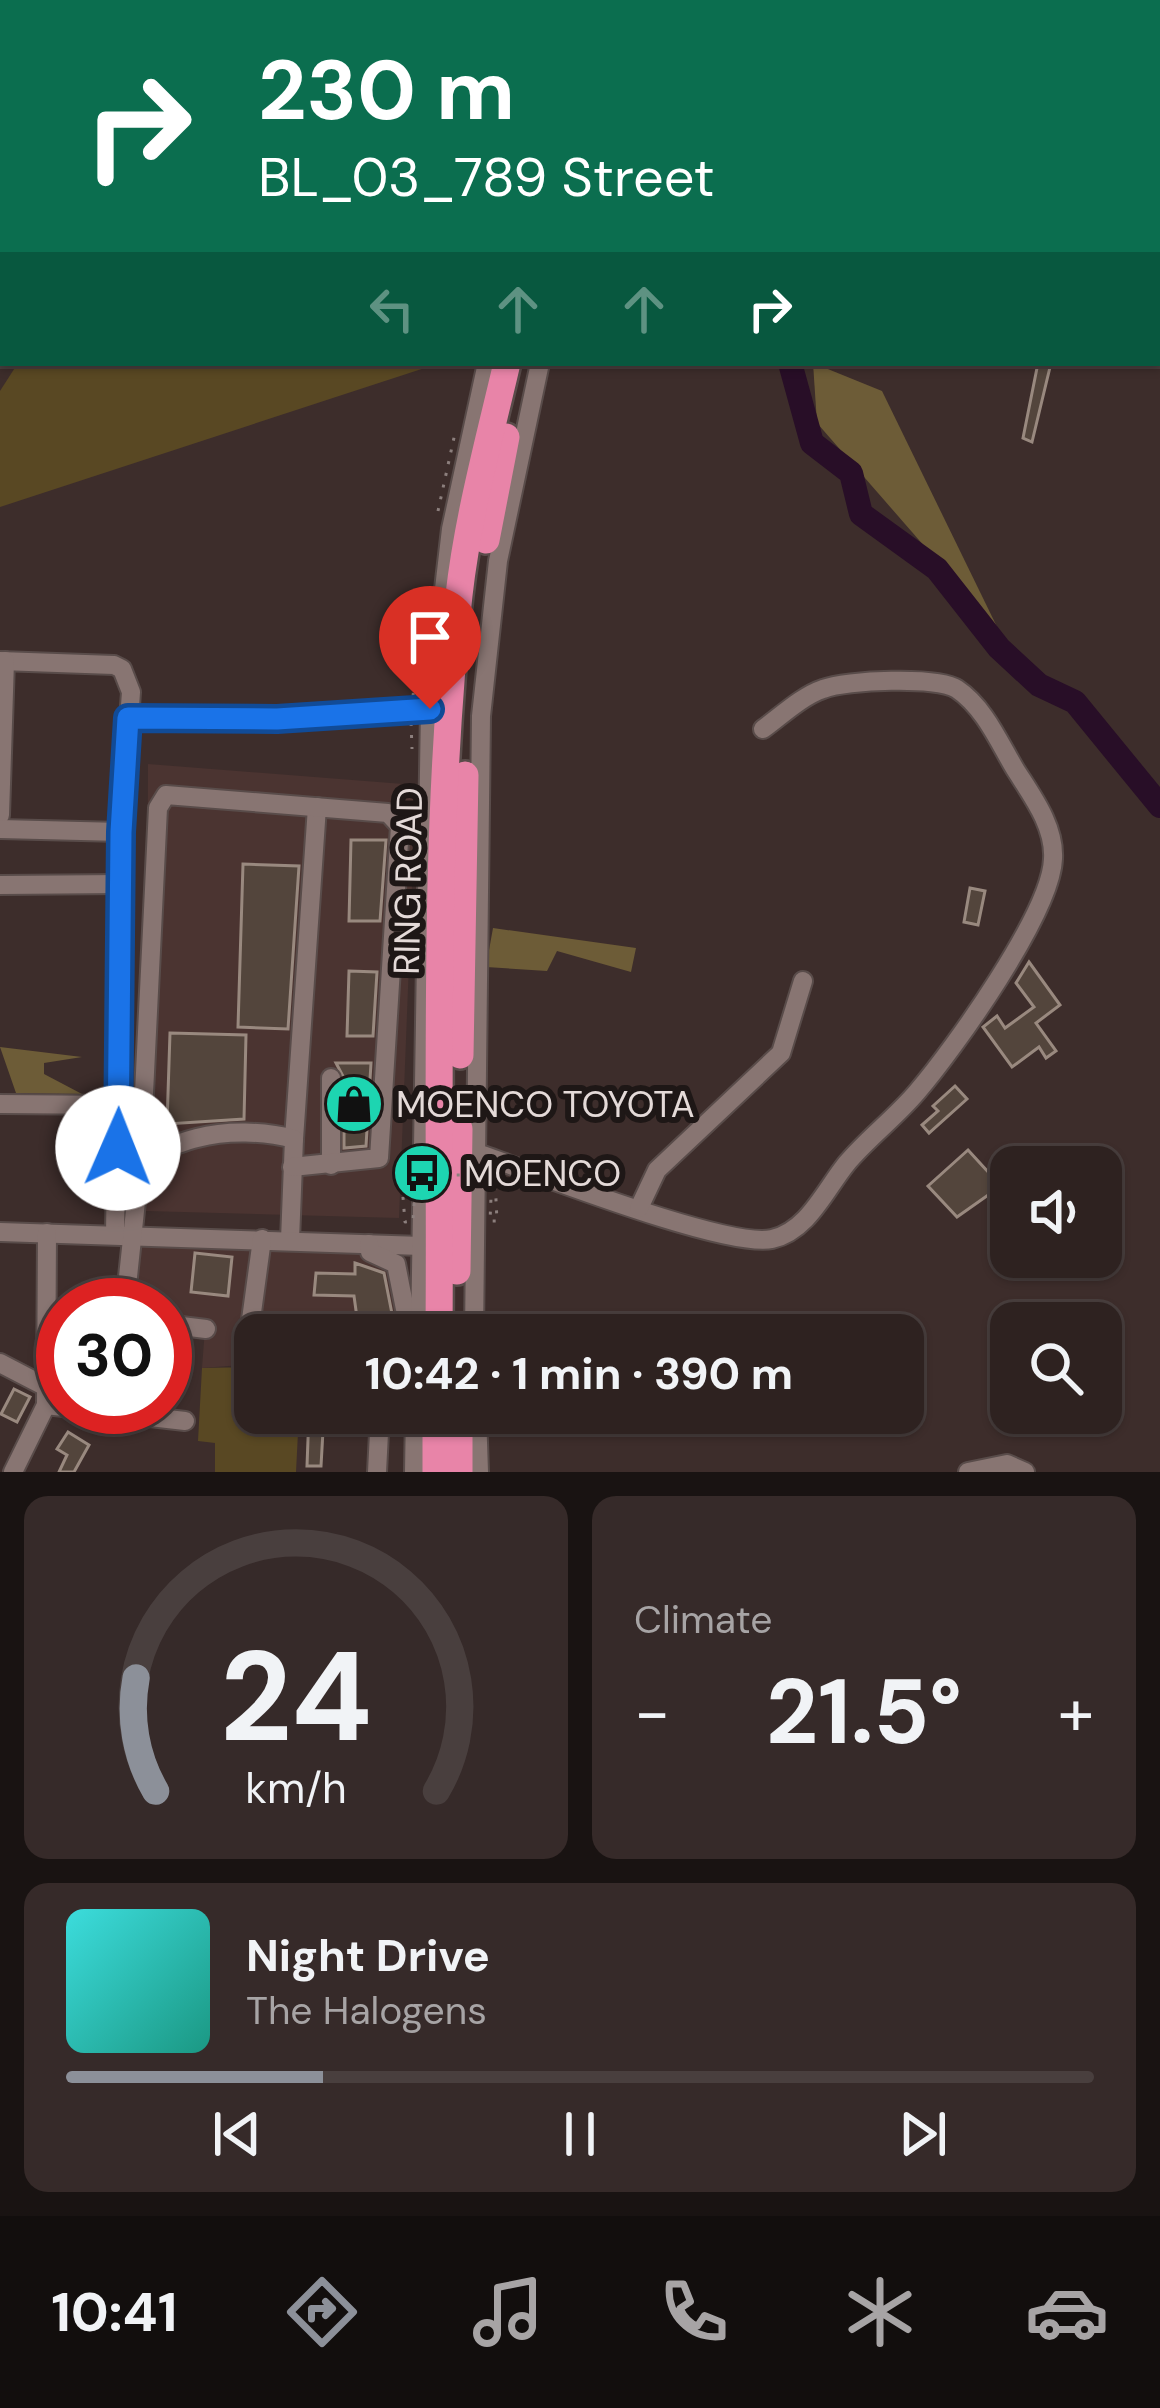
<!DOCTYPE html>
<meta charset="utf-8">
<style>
body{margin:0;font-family:"DM Sans",sans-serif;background:#362a29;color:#f1f3f6;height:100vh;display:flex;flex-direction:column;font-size:45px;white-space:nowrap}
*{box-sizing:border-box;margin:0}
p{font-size:39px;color:#a7a4a5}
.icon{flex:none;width:66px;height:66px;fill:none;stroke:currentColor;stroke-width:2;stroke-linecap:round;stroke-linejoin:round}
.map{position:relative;height:1472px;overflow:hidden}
.sheet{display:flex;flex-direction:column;gap:24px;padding:24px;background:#191312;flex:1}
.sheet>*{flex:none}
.top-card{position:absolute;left:0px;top:0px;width:1161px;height:366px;box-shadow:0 3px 9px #0004,0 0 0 3px #493f3e;background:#0b6e4f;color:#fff;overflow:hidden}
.controls{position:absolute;left:990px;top:1146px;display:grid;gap:24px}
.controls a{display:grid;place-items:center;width:132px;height:132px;border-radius:24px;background:#2e2220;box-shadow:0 3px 9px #0004,0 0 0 3px #493f3e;font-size:60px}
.speed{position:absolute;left:36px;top:1278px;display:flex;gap:24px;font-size:60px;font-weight:700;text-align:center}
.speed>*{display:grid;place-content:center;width:156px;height:156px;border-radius:50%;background:#2e2220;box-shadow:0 3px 9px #0004,0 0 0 3px #493f3e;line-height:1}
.speed .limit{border:18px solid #d22;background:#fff;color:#111}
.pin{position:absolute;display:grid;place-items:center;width:102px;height:102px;color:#fff;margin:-123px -51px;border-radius:50% 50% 50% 0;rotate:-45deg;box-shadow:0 0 12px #0007}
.pin .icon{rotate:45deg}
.me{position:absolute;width:132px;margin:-66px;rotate:1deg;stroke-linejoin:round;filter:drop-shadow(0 0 9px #0008)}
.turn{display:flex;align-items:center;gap:42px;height:252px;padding:0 60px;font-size:54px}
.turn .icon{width:156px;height:156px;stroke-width:2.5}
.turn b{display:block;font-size:84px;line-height:102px}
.lanes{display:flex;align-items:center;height:114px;padding:0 60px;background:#0003;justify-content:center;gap:60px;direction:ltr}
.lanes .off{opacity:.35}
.big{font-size:90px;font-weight:700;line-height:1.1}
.sheet .tile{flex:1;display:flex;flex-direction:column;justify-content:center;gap:18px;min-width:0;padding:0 42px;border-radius:24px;background:#362a29}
.sheet .dial{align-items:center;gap:0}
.dial svg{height:312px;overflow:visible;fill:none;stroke:#493f3e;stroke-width:7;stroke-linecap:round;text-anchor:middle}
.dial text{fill:#f1f3f6;stroke:none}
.song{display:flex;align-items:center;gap:36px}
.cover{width:144px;height:144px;border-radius:18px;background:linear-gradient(135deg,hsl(180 70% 55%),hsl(170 70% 35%))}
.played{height:12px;border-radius:6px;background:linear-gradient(90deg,#8c9099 25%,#493f3e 25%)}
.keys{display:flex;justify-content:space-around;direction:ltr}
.heat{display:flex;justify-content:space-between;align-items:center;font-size:66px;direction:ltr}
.sheet .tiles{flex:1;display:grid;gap:24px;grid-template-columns:1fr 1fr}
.tile:last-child{grid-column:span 2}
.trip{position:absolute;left:234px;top:1314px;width:690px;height:120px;border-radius:24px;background:#2e2220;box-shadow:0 3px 9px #0004,0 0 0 3px #493f3e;font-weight:700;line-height:120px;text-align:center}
.dock{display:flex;height:192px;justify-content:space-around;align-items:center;background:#120e0d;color:#a7a4a5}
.dock .icon{width:84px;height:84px}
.dock .current{color:#8c9099}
.dock b{font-size:54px;color:#f1f3f6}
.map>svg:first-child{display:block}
.built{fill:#4b3431}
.green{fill:#594823}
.forest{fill:#6d5c37}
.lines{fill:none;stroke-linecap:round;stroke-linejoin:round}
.river{stroke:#280e27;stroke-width:24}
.building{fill:#53453c;stroke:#99897f;stroke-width:3}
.minor-casing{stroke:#594c4a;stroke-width:22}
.highway-casing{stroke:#594c4a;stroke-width:32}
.path{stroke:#8c7f7d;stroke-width:3;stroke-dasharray:3 9;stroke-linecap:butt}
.minor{stroke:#887572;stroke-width:18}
.highway{stroke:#e884a8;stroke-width:27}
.path-bridge{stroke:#8c7f7d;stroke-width:3;stroke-dasharray:3 9;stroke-linecap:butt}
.route-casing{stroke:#114b97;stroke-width:30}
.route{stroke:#1a73e8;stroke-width:21}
.labels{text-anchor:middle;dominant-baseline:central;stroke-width:12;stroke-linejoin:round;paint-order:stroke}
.street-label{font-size:36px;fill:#e4dad8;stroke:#1e1716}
.poi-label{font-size:36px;fill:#e4dad8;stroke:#1e1716;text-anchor:start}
</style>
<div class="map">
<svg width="1160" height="1472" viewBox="0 0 1160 1472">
<rect width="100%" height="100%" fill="#3d2d2b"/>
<!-- built -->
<g class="built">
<polygon points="148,764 416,785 399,1218 146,1211"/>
<polygon points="135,1243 387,1250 397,1254 401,1329 298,1327 297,1335 255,1335 255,1364 202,1368 205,1329 165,1322 165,1305 127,1305"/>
</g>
<!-- green -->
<g class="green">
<polygon points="0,0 548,0 3,3 3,127"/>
<polygon points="18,363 440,363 0,507 0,391"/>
<polygon points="255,1367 255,1413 299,1413 296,1472 215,1472 215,1443 198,1441 202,1368"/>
</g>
<!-- forest -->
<g class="forest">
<polygon points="813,363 882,391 1000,633 817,423"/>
<polygon points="493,928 636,948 631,972 557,951 547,971 486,967"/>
<polygon points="0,1047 82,1057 44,1063 44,1074 82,1094 16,1093"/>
</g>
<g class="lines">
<!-- river -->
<g class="river">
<polyline points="0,105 3,106"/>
<polyline points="790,363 812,443 851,473 861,514 937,569 999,648 1039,685 1075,702 1160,806"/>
</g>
</g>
<!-- building -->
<g class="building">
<polygon points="1038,363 1051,363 1032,442 1023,438"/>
<polygon points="351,840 386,840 380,921 349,921"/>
<polygon points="243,864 299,866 288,1029 238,1027"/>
<polygon points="970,888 985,891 978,925 964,922"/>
<polygon points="1029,962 1060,1005 1036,1023 1056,1051 1046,1058 1039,1047 1012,1067 983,1027 997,1016 1005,1028 1034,1007 1016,983"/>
<polygon points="349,971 377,972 373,1036 347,1036"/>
<polygon points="170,1033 246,1035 244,1119 167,1124"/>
<polygon points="336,1063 371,1063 366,1146 344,1148 344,1078"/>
<polygon points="955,1086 967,1099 929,1133 922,1125 938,1111 933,1106"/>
<polygon points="968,1150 1001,1186 957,1217 928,1186"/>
<polygon points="195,1253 232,1257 228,1296 191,1292"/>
<polygon points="355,1263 384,1273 395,1329 358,1325 354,1296 314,1295 316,1273 355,1274"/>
<polygon points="14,1389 30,1397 17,1422 1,1414"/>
<polygon points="309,1413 324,1413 321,1466 307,1466"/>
<polygon points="68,1432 89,1445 74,1472 59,1472 67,1455 57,1449"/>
</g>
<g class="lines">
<defs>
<g id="minor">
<polyline points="898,0 913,3"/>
<polyline points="251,3 255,0"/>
<polyline points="568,3 568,0"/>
<polyline points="620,3 621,0"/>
<polyline points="715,3 716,0"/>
<polyline points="826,3 827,0"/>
<polyline points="928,3 928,0"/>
<polyline points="1025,3 1026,0"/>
<polyline points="1158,3 1159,0"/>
<polyline points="0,42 3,44"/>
<polyline points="0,661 114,665 122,669 131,692 121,832 115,1235"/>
<polyline points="128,718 277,719 430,709"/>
<polyline points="0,815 5,661"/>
<polyline points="0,829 121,832"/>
<polyline points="0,885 122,884"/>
<polyline points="331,1078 331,1165"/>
<polyline points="0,1104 119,1105"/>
<polyline points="294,1139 317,807"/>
<path d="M477 1153C530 1171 727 1249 772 1239 808 1231 825 1190 847 1163 868 1138 895 1118 917 1092 954 1049 1051 913 1053 859 1055 826 1032 796 1015 769 999 742 984 707 957 689 938 676 846 680 823 689 802 696 781 716 763 729"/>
<path d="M141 1154C163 1151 177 1143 197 1138 227 1130 264 1131 294 1139L290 1240"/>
<polyline points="639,1208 657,1170 781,1053 803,981"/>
<polyline points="0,1232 422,1246"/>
<polyline points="369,1244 370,1252 396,1264 405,1309 421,1320"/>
<polyline points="125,1305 141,1154 158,808 166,795 388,813 400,826 379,1158 292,1167"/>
<polyline points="165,1324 206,1329"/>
<polyline points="250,1327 262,1239"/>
<polyline points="420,1335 430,709 451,529 487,363"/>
<polyline points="474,1335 481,716 498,561 540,363"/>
<polyline points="0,1363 48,1388"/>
<polyline points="46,1405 185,1421"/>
<polyline points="477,1413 479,1472"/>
<polyline points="13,1472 46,1405 47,1233"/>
<polyline points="377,1472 380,1413"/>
<polyline points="414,1472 415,1413"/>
<polyline points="968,1472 1007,1464 1025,1472"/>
</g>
<g id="highway">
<polyline points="584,3 584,0"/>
<polyline points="486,540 506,437"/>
<polyline points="460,1055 465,775"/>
<polyline points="457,1271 459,1129"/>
<path d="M439 1335C441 1089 432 840 459 595 468 516 489 440 507 363"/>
<polyline points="436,1472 436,1413"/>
<polyline points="459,1472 459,1413"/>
</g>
</defs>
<!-- minor casing -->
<use href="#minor" class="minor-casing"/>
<!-- highway casing -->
<use href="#highway" class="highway-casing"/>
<!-- path -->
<g class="path">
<polyline points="550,3 551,0"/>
<polyline points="438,511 455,433"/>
<polyline points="413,696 426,598"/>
<polyline points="411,723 412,749"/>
</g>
<!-- minor -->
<use href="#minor" class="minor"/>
<!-- highway -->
<use href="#highway" class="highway"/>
<!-- path-bridge -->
<polyline class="path-bridge" points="402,1185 405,1222 413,1221 416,1175 492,1175 490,1221 497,1221 495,1179"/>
</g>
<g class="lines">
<defs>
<polyline id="route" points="118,1148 121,832 128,718 277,719 430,709"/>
</defs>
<!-- route casing -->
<use href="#route" class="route-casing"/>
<!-- route -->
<use href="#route" class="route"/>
</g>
<!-- icons -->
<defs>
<symbol id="shop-disc" viewBox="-11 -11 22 22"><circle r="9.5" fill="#1dd5b1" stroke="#1e1716"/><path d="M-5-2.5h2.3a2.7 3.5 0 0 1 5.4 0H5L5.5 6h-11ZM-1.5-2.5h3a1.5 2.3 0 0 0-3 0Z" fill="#111"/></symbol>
<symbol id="bus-disc" viewBox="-11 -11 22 22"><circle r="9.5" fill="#1dd5b1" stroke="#1e1716"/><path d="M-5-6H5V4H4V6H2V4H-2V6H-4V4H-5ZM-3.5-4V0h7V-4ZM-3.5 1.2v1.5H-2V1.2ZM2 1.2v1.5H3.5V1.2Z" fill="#111"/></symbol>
</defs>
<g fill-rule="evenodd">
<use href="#shop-disc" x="321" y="1071" width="66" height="66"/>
<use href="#bus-disc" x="389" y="1140" width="66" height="66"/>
</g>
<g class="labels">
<!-- street labels -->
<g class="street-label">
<text transform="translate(408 881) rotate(-89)">RING ROAD</text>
</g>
<!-- poi labels -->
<g class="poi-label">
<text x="396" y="1104">MOENCO TOYOTA</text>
<text x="464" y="1173">MOENCO</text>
</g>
</g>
</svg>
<div class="controls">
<a><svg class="icon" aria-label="sound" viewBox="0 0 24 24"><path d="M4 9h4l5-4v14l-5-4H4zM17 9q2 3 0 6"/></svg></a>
<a><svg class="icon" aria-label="search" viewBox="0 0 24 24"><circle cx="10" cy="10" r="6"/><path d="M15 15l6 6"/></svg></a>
</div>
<div class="speed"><div class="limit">30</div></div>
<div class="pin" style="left:430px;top:709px;background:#d93025"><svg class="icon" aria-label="arrive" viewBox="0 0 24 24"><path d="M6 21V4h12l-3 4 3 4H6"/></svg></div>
<svg class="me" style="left:118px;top:1148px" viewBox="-20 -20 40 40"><circle r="19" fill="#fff"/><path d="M0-13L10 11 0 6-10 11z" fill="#1a73e8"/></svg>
<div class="trip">10:42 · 1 min · 390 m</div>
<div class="top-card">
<div class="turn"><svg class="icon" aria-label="right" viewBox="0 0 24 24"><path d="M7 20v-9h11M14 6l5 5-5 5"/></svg><div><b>230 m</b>BL_03_789 Street</div></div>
<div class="lanes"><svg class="icon off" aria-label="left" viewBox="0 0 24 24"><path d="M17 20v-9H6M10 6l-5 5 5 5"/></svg><svg class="icon off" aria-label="ahead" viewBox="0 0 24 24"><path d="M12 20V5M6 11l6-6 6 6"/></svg><svg class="icon off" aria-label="ahead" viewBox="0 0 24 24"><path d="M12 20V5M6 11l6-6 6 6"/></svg><svg class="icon" aria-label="right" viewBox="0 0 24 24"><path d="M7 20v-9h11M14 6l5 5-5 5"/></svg></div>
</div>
</div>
<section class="sheet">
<div class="tiles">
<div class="tile dial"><svg viewBox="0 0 100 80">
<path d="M14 69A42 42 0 1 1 86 69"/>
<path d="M14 69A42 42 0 0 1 9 40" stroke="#8c9099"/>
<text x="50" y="56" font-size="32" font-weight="700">24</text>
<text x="50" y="72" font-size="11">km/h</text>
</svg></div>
<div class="tile"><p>Climate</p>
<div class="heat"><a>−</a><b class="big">21.5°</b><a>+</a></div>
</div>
<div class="tile">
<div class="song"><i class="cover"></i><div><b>Night Drive</b><p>The Halogens</p></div></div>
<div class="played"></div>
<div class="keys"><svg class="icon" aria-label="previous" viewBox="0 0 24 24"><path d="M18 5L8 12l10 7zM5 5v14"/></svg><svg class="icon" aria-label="pause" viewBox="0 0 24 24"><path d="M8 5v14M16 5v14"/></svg><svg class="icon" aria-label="next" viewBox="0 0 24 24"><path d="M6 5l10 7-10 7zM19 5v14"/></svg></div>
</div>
</div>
</section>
<nav class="dock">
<b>10:41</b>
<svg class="icon current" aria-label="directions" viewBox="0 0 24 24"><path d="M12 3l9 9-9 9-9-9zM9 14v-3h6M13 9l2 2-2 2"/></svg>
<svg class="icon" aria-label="music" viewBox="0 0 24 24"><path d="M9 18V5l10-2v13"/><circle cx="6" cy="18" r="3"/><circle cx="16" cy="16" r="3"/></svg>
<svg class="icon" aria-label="phone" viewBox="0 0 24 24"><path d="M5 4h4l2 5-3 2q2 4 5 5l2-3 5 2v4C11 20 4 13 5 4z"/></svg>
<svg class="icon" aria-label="climate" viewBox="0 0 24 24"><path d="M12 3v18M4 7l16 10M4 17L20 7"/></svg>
<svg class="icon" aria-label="car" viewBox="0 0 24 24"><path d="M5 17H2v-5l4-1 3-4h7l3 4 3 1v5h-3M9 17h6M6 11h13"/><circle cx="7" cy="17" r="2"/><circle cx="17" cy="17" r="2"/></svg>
</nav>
